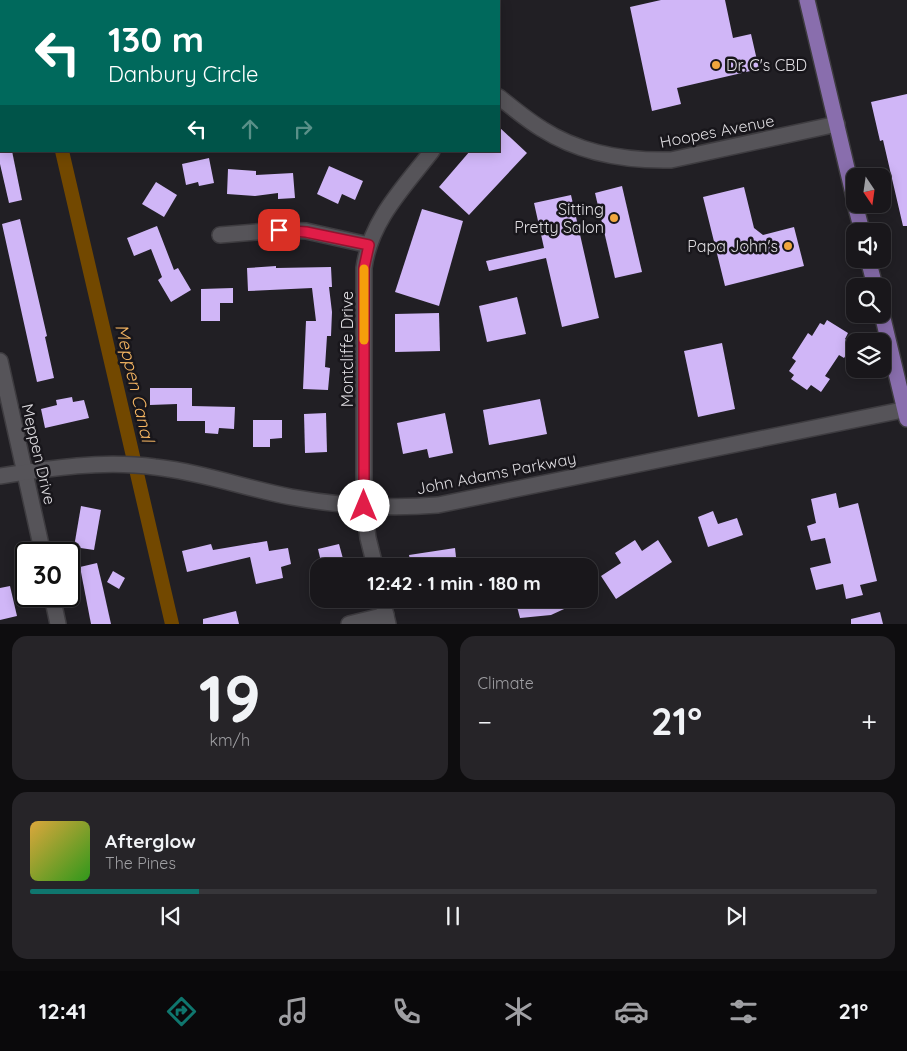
<!DOCTYPE html>
<meta charset="utf-8">
<style>
body{margin:0;font-family:Quicksand,sans-serif;background:#262428;color:#f1f3f6;height:100vh;display:flex;flex-direction:column;font-size:19px;white-space:nowrap}
*{box-sizing:border-box;margin:0}
p{font-size:16px;color:#9f9fa3}
.icon{flex:none;width:28px;height:28px;fill:none;stroke:currentColor;stroke-width:2;stroke-linecap:round;stroke-linejoin:round}
.map{position:relative;height:624px;overflow:hidden}
.side{display:flex;flex-direction:column;gap:12px;padding:12px;background:#0e0d0f;flex:1}
.side>*{flex:none}
.top-card{position:absolute;left:0px;top:0px;width:500px;height:152px;box-shadow:0 2px 12px #0003,0 0 0 1px #37363a;background:#00695c;color:#fff;overflow:hidden}
.needle{width:32px;rotate:167deg}
.tools{position:absolute;left:846px;top:168px;display:grid;gap:10px}
.tools a{display:grid;place-items:center;width:45px;height:45px;border-radius:10px;background:#19171b;box-shadow:0 2px 12px #0003,0 0 0 1px #37363a;font-size:25px}
.speed{position:absolute;left:15px;top:542px;display:flex;gap:10px;font-size:25px;font-weight:700;text-align:center}
.speed>*{display:grid;place-content:center;width:65px;height:65px;border-radius:50%;background:#19171b;box-shadow:0 2px 12px #0003,0 0 0 1px #37363a;line-height:1}
.speed .limit{border:2px solid #111;border-radius:8px;background:#fff;color:#111}
.pin{position:absolute;display:grid;place-items:center;width:42px;height:42px;color:#fff;margin:-21px;border-radius:10px;box-shadow:0 2px 8px #0006}
.me{position:absolute;width:55px;margin:-28px;rotate:0deg;stroke-linejoin:round;filter:drop-shadow(0 0 4px #0008)}
.turn{display:flex;align-items:center;gap:18px;height:105px;padding:0 25px;font-size:22px}
.turn .icon{width:65px;height:65px;stroke-width:2.5}
.turn b{display:block;font-size:35px;line-height:42px}
.lanes{display:flex;align-items:center;height:48px;padding:0 25px;background:#0003;justify-content:center;gap:25px;direction:ltr}
.lanes .off{opacity:.35}
.big{font-size:38px;font-weight:800;line-height:1.1}
.side .tile{flex:1;display:flex;flex-direction:column;justify-content:center;gap:8px;min-width:0;padding:0 18px;border-radius:15px;background:#262428}
.side .dial{align-items:center;gap:0}
.dial b{font-size:65px;line-height:1}
.song{display:flex;align-items:center;gap:15px}
.cover{width:60px;height:60px;border-radius:8px;background:linear-gradient(135deg,hsl(40 70% 55%),hsl(110 70% 35%))}
.played{height:5px;border-radius:2px;background:linear-gradient(90deg,#0f766e 20%,#37363a 20%)}
.keys{display:flex;justify-content:space-around;direction:ltr}
.heat{display:flex;justify-content:space-between;align-items:center;font-size:28px;direction:ltr}
.side .tiles{flex:1;display:grid;gap:12px;grid-template-columns:1fr 1fr}
.tile:last-child{grid-column:span 2}
.trip{position:absolute;left:310px;top:558px;width:288px;height:50px;border-radius:15px;background:#19171b;box-shadow:0 2px 12px #0003,0 0 0 1px #37363a;font-weight:800;line-height:50px;text-align:center}
.tab-bar{display:flex;height:80px;justify-content:space-around;align-items:center;background:#0a090b;color:#9f9fa3}
.tab-bar .icon{width:35px;height:35px}
.tab-bar .selected{color:#0f766e}
.tab-bar b{font-size:22px;color:#f1f3f6}
.map>svg:first-child{display:block}
.lines{fill:none;stroke-linecap:round;stroke-linejoin:round}
.canal{stroke:#724800;stroke-width:14}
.building{fill:#d0b6f7}
.minor-casing{stroke:#3e3c40;stroke-width:18}
.tertiary-casing{stroke:#3e3c40;stroke-width:18}
.primary-casing{stroke:#3e3c40;stroke-width:18}
.minor{stroke:#565459;stroke-width:15}
.tertiary{stroke:#565459;stroke-width:15}
.primary{stroke:#896ead;stroke-width:15}
.route-casing{stroke:#92132f;stroke-width:12}
.route{stroke:#e11d48;stroke-width:9}
.slow{stroke:#f59e0b;stroke-width:9}
.poi-dot{fill:#f0a63e;stroke:#18161b;stroke-width:2}
.labels{text-anchor:middle;dominant-baseline:central;stroke-width:5;stroke-linejoin:round;paint-order:stroke}
.poi-label{font-size:16px;fill:#dfdde1;stroke:#18161b;text-anchor:end}
.street-label{font-size:16px;fill:#dfdde1;stroke:#18161b}
.water-label{font-size:18px;font-style:italic;fill:#f5b562;stroke:#18161b}
</style>
<div class="map">
<svg width="907" height="624" viewBox="0 0 907 624">
<rect width="100%" height="100%" fill="#211f24"/>
<g class="lines">
<!-- canal -->
<g class="canal">
<polyline points="26,0 27,1"/>
<polyline points="62,151 172,624"/>
</g>
</g>
<!-- building -->
<g class="building">
<polygon points="661,0 725,0 733,38 751,34 759,69 677,88 681,104 652,111 630,7"/>
<polygon points="907,94 907,226 903,226 883,140 880,141 871,102"/>
<polygon points="499,127 527,153 469,215 439,187 470,151 499,151"/>
<polygon points="0,151 12,151 22,200 9,203 0,164"/>
<polygon points="209,158 214,183 199,186 198,182 186,185 182,164"/>
<polygon points="329,166 363,181 355,200 342,194 338,204 317,194"/>
<polygon points="228,169 256,171 256,175 293,173 295,198 278,199 278,193 255,196 227,194"/>
<polygon points="156,182 177,195 164,217 142,204"/>
<polygon points="622,186 642,272 615,278 595,193"/>
<polygon points="744,187 754,228 763,235 794,227 804,266 725,286 703,197"/>
<polygon points="571,195 599,318 562,327 546,258 489,271 486,261 544,248 534,203"/>
<polygon points="422,209 463,221 439,306 395,292"/>
<polygon points="20,219 47,336 45,337 54,378 37,382 2,224"/>
<polygon points="157,226 174,270 178,268 191,290 171,302 158,280 162,277 151,249 134,256 127,238"/>
<polygon points="276,266 276,268 331,267 332,287 329,287 332,312 331,336 327,336 325,367 330,368 328,390 303,389 306,321 316,321 312,288 248,291 247,268"/>
<polygon points="233,288 233,303 220,303 220,321 201,321 201,289"/>
<polygon points="517,297 526,334 487,342 479,306"/>
<polygon points="439,313 440,351 395,352 395,314"/>
<polygon points="827,320 848,333 845,339 853,344 844,358 839,355 825,376 830,379 821,392 811,385 807,390 791,379 794,375 789,371 796,361 792,358 808,333 812,336 820,323 824,325"/>
<polygon points="722,343 735,409 698,417 684,351"/>
<polygon points="150,388 192,388 192,406 235,407 234,429 219,428 218,434 205,433 205,421 177,421 177,404 150,405"/>
<polygon points="72,397 73,402 84,400 89,418 45,428 41,409 57,405 56,400"/>
<polygon points="540,399 547,434 489,445 483,410"/>
<polygon points="326,413 327,452 305,453 304,414"/>
<polygon points="445,413 453,453 429,458 427,449 403,454 397,423"/>
<polygon points="253,420 282,420 282,438 270,439 270,447 253,447"/>
<polygon points="836,493 839,508 858,503 877,581 860,585 863,595 846,599 843,584 816,590 810,568 831,563 825,538 811,541 807,526 816,523 811,499"/>
<polygon points="81,506 101,510 94,550 74,547"/>
<polygon points="713,511 718,524 737,518 743,535 708,547 698,517"/>
<polygon points="635,540 642,551 658,540 672,562 616,599 601,576 621,563 615,553"/>
<polygon points="267,541 269,551 288,548 291,564 281,567 283,578 256,584 250,557 187,572 182,551 211,544 213,550"/>
<polygon points="339,544 345,566 322,566 318,549"/>
<polygon points="455,548 457,566 411,566 409,555"/>
<polygon points="97,563 103,588 111,624 91,624 80,567"/>
<polygon points="113,571 125,578 119,589 107,582"/>
<polygon points="10,586 17,616 0,620 0,588"/>
<polygon points="515,599 586,599 551,615 520,618"/>
<polygon points="236,611 239,624 203,624 203,619"/>
<polygon points="880,612 883,624 851,624 851,619"/>
</g>
<g class="lines">
<defs>
<g id="minor">
<polyline points="220,235 279,230 306,231 369,245"/>
<polyline points="0,361 43,554"/>
<path d="M375 566 368 538 364 506V268C370 221 404 187 432 151"/>
<polyline points="52,596 58,624"/>
<polyline points="382,599 388,624"/>
<polyline points="349,624 386,615"/>
</g>
<g id="tertiary">
<polyline points="380,0 381,1"/>
<path d="M499 97C513 108 527 120 542 129 581 154 625 161 671 160L837 124"/>
<path d="M0 476C51 468 103 460 155 467 201 472 245 488 291 497 340 506 389 509 438 505L907 409"/>
</g>
<g id="primary">
<polyline points="807,0 855,202"/>
<polyline points="855,204 862,231"/>
<polyline points="868,259 875,286"/>
<polyline points="882,314 907,419"/>
</g>
</defs>
<!-- minor casing -->
<use href="#minor" class="minor-casing"/>
<!-- tertiary casing -->
<use href="#tertiary" class="tertiary-casing"/>
<!-- primary casing -->
<use href="#primary" class="primary-casing"/>
<!-- minor -->
<use href="#minor" class="minor"/>
<!-- tertiary -->
<use href="#tertiary" class="tertiary"/>
<!-- primary -->
<use href="#primary" class="primary"/>
</g>
<g class="lines">
<defs>
<polyline id="route" points="279,230 306,232 369,245 364,268 364,506"/>
</defs>
<!-- route casing -->
<use href="#route" class="route-casing"/>
<!-- route -->
<use href="#route" class="route"/>
<!-- slow -->
<polyline class="slow" points="364,340 364,269"/>
</g>
<!-- markers -->
<g class="poi-dot">
<circle cx="716" cy="65" r="5"/>
<circle cx="614" cy="218" r="5"/>
<circle cx="788" cy="246" r="5"/>
</g>
<g class="labels">
<!-- poi labels -->
<g class="poi-label">
<text x="726" y="65" text-anchor="start">Dr. C's CBD</text>
<text x="604" y="209">Sitting<tspan x="604" dy="18">Pretty Salon</tspan></text>
<text x="778" y="246">Papa John's</text>
</g>
<!-- street labels -->
<g class="street-label">
<text transform="translate(717 131) rotate(-11)">Hoopes Avenue</text>
<text transform="translate(347 349) rotate(-90)">Montcliffe Drive</text>
<text transform="translate(39 454) rotate(77)">Meppen Drive</text>
<text transform="translate(496 473) rotate(-11)">John Adams Parkway</text>
</g>
<!-- water labels -->
<g class="water-label">
<text transform="translate(135 383) rotate(77)">Meppen Canal</text>
</g>
</g>
</svg>
<div class="tools">
<a><svg class="needle" viewBox="-14 -14 28 28"><path d="M0-13l5 13h-10z" fill="#e53935"/><path d="M0 13l5-13h-10z" fill="#9f9fa3"/></svg></a>
<a><svg class="icon" aria-label="sound" viewBox="0 0 24 24"><path d="M4 9h4l5-4v14l-5-4H4zM17 9q2 3 0 6"/></svg></a>
<a><svg class="icon" aria-label="search" viewBox="0 0 24 24"><circle cx="10" cy="10" r="6"/><path d="M15 15l6 6"/></svg></a>
<a><svg class="icon" aria-label="layers" viewBox="0 0 24 24"><path d="M12 4l9 5-9 5-9-5zM3 14l9 5 9-5"/></svg></a>
</div>
<div class="speed"><div class="limit">30</div></div>
<div class="pin" style="left:279px;top:230px;background:#d93025"><svg class="icon" aria-label="arrive" viewBox="0 0 24 24"><path d="M6 21V4h12l-3 4 3 4H6"/></svg></div>
<svg class="me" style="left:364px;top:506px" viewBox="-20 -20 40 40"><circle r="19" fill="#fff"/><path d="M0-13L10 11 0 6-10 11z" fill="#e11d48"/></svg>
<div class="trip">12:42 · 1 min · 180 m</div>
<div class="top-card">
<div class="turn"><svg class="icon" aria-label="left" viewBox="0 0 24 24"><path d="M17 20v-9H6M10 6l-5 5 5 5"/></svg><div><b>130 m</b>Danbury Circle</div></div>
<div class="lanes"><svg class="icon" aria-label="left" viewBox="0 0 24 24"><path d="M17 20v-9H6M10 6l-5 5 5 5"/></svg><svg class="icon off" aria-label="ahead" viewBox="0 0 24 24"><path d="M12 20V5M6 11l6-6 6 6"/></svg><svg class="icon off" aria-label="right" viewBox="0 0 24 24"><path d="M7 20v-9h11M14 6l5 5-5 5"/></svg></div>
</div>
</div>
<section class="side">
<div class="tiles">
<div class="tile dial"><b>19</b><p>km/h</p></div>
<div class="tile"><p>Climate</p>
<div class="heat"><a>−</a><b class="big">21°</b><a>+</a></div>
</div>
<div class="tile">
<div class="song"><i class="cover"></i><div><b>Afterglow</b><p>The Pines</p></div></div>
<div class="played"></div>
<div class="keys"><svg class="icon" aria-label="previous" viewBox="0 0 24 24"><path d="M18 5L8 12l10 7zM5 5v14"/></svg><svg class="icon" aria-label="pause" viewBox="0 0 24 24"><path d="M8 5v14M16 5v14"/></svg><svg class="icon" aria-label="next" viewBox="0 0 24 24"><path d="M6 5l10 7-10 7zM19 5v14"/></svg></div>
</div>
</div>
</section>
<nav class="tab-bar">
<b>12:41</b>
<svg class="icon selected" aria-label="directions" viewBox="0 0 24 24"><path d="M12 3l9 9-9 9-9-9zM9 14v-3h6M13 9l2 2-2 2"/></svg>
<svg class="icon" aria-label="music" viewBox="0 0 24 24"><path d="M9 18V5l10-2v13"/><circle cx="6" cy="18" r="3"/><circle cx="16" cy="16" r="3"/></svg>
<svg class="icon" aria-label="phone" viewBox="0 0 24 24"><path d="M5 4h4l2 5-3 2q2 4 5 5l2-3 5 2v4C11 20 4 13 5 4z"/></svg>
<svg class="icon" aria-label="climate" viewBox="0 0 24 24"><path d="M12 3v18M4 7l16 10M4 17L20 7"/></svg>
<svg class="icon" aria-label="car" viewBox="0 0 24 24"><path d="M5 17H2v-5l4-1 3-4h7l3 4 3 1v5h-3M9 17h6M6 11h13"/><circle cx="7" cy="17" r="2"/><circle cx="17" cy="17" r="2"/></svg>
<svg class="icon" aria-label="filters" viewBox="0 0 24 24"><path d="M4 7h16M4 17h16"/><circle cx="9" cy="7" r="2"/><circle cx="15" cy="17" r="2"/></svg>
<b>21°</b>
</nav>
